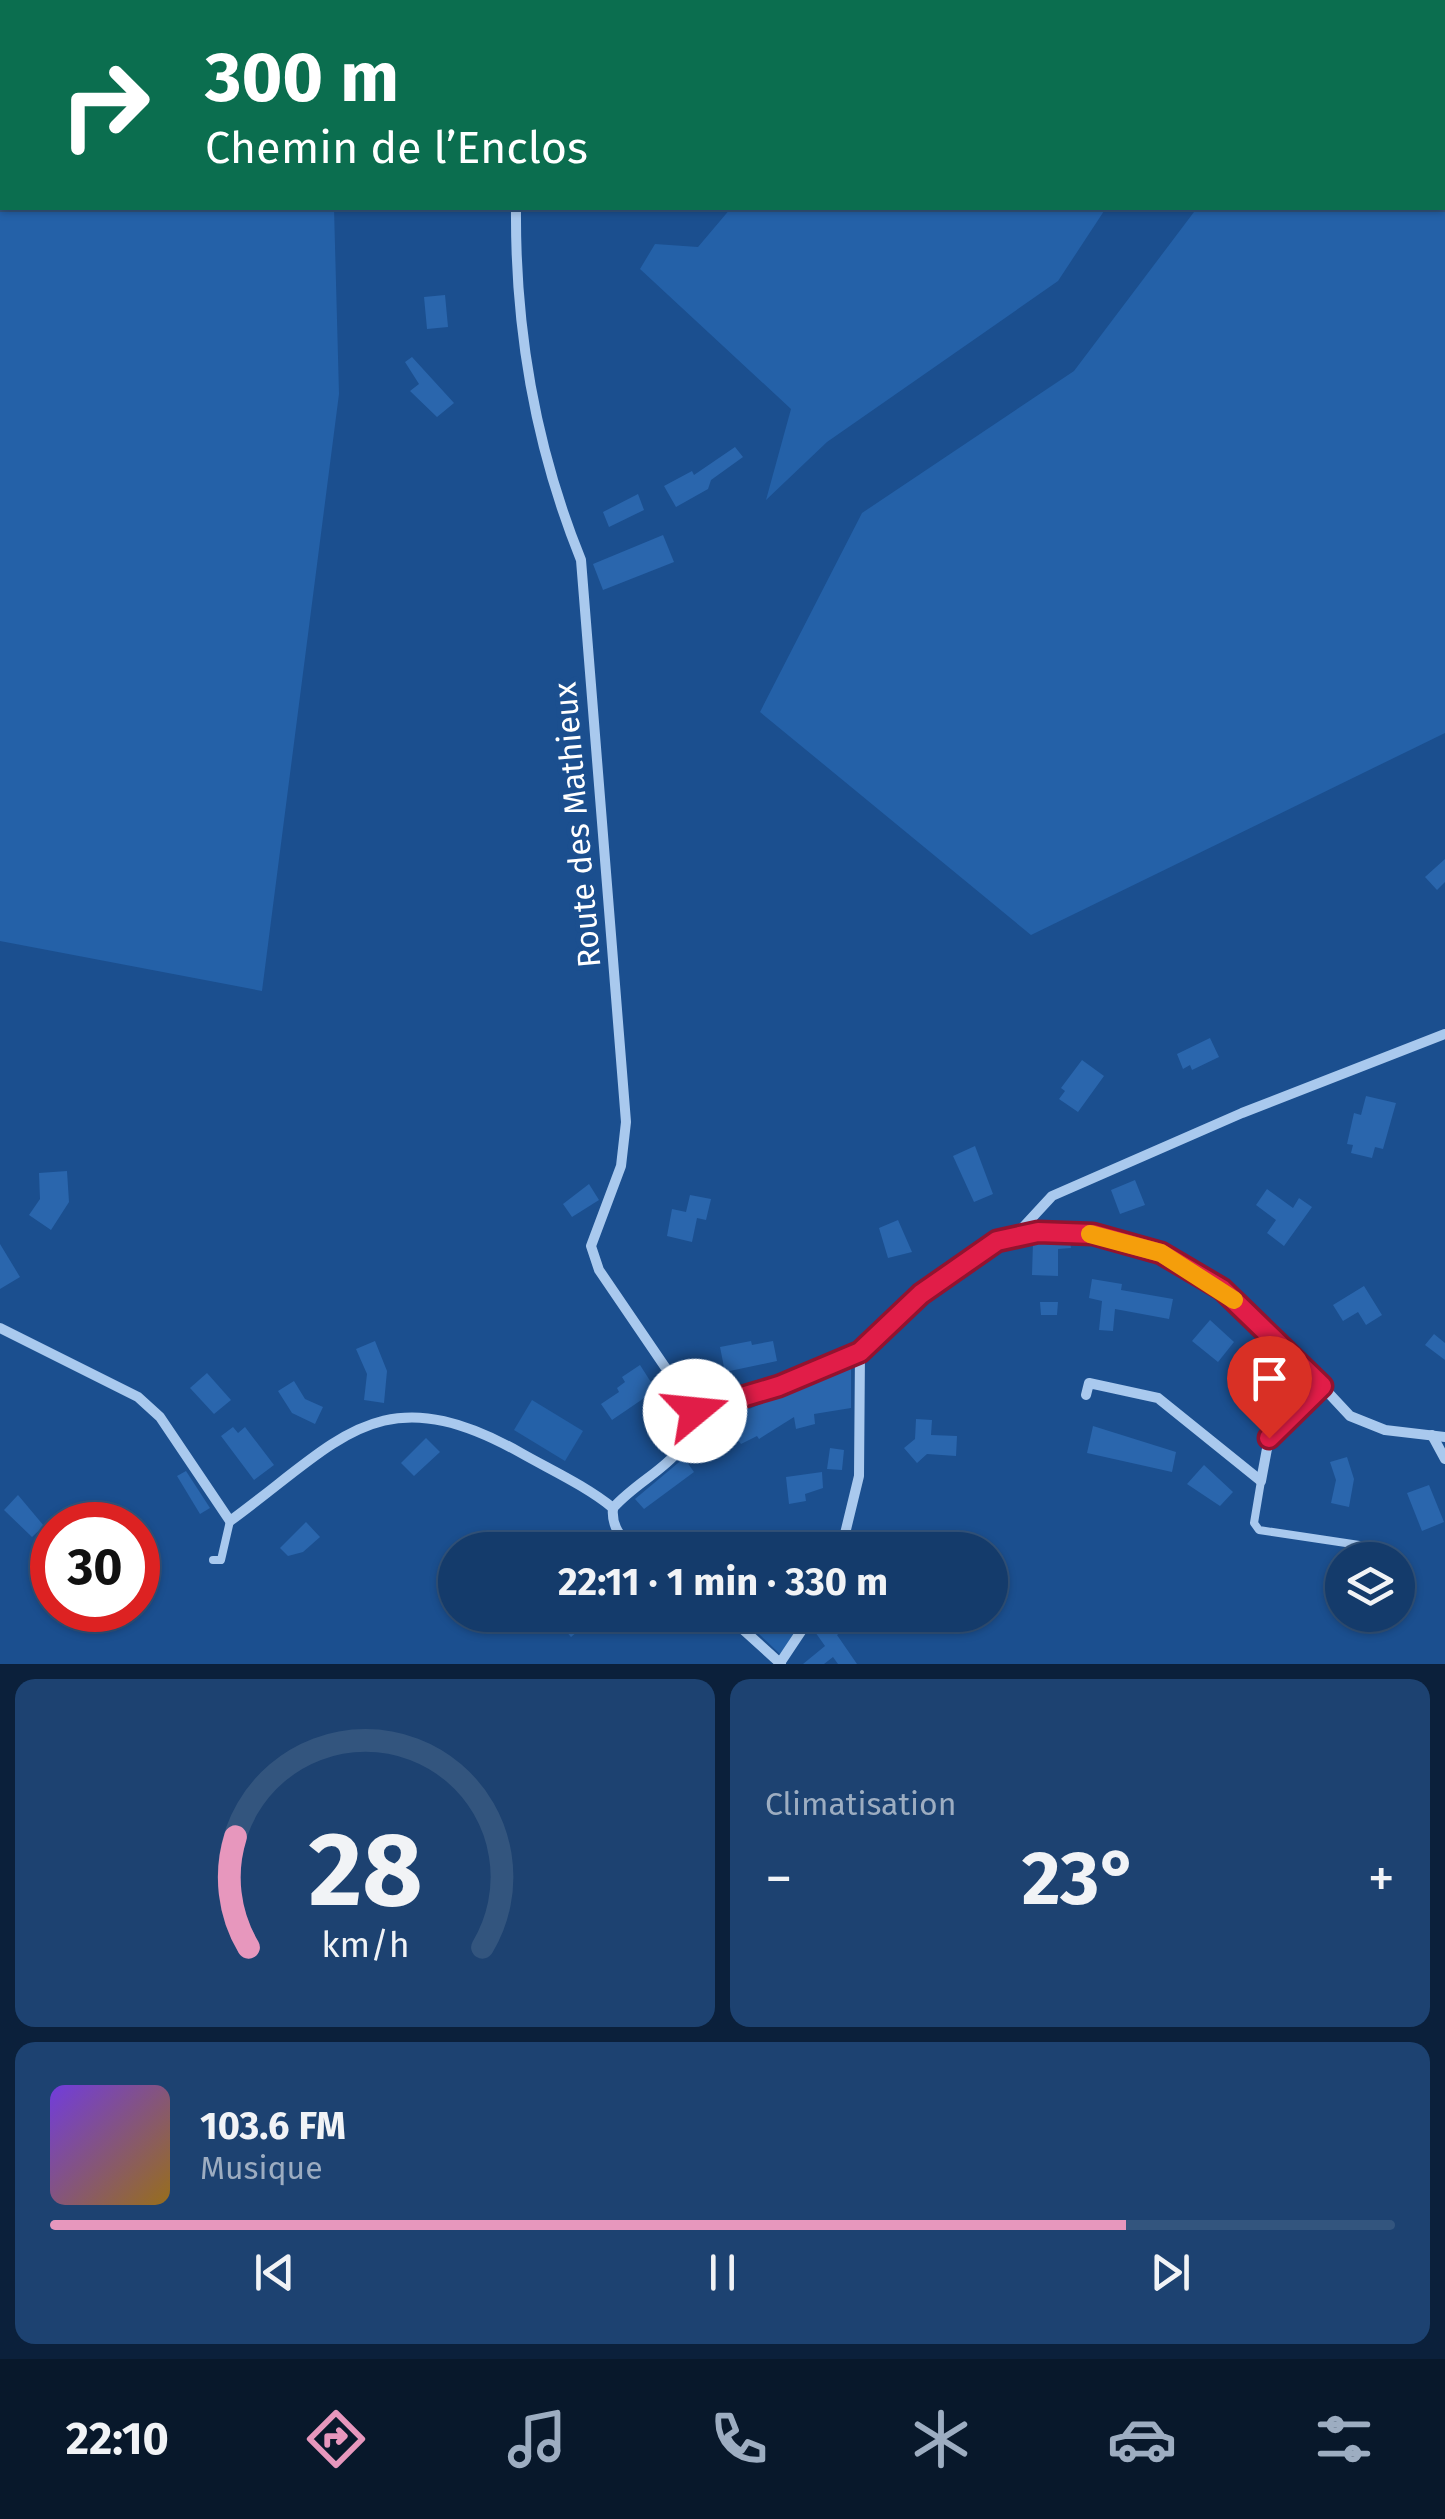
<!DOCTYPE html>
<html lang="fr">
<meta charset="utf-8">
<style>
body{margin:0;font-family:"Fira Sans",sans-serif;background:#1d4271;color:#f1f3f6;height:100vh;display:flex;flex-direction:column;font-size:38px;white-space:nowrap}
*{box-sizing:border-box;margin:0}
p{font-size:32px;color:#9dadc1}
.icon{flex:none;width:55px;height:55px;fill:none;stroke:currentColor;stroke-width:2;stroke-linecap:round;stroke-linejoin:round}
.map{position:relative;height:1664px;overflow:hidden}
.drawer{display:flex;flex-direction:column;gap:15px;padding:15px;background:#0b203b;flex:1}
.drawer>*{flex:none}
.banner{position:absolute;left:0px;top:0px;width:1445px;height:210px;box-shadow:0 2px 8px #0004,0 0 0 2px #33557e;background:#0b6e4f;color:#fff;overflow:hidden}
.tools{position:absolute;left:1325px;top:1542px;display:grid;gap:20px}
.tools a{display:grid;place-items:center;width:90px;height:90px;border-radius:50%;background:#143b6b;box-shadow:0 2px 8px #0004,0 0 0 2px #33557e;font-size:50px}
.speed{position:absolute;left:30px;top:1502px;display:flex;gap:20px;font-size:50px;font-weight:700;text-align:center}
.speed>*{display:grid;place-content:center;width:130px;height:130px;border-radius:50%;background:#143b6b;box-shadow:0 2px 8px #0004,0 0 0 2px #33557e;line-height:1}
.speed .limit{border:15px solid #d22;background:#fff;color:#111}
.pin{position:absolute;display:grid;place-items:center;width:85px;height:85px;color:#fff;margin:-102px -42px;border-radius:50% 50% 50% 0;rotate:-45deg;box-shadow:0 0 10px #0007}
.pin .icon{rotate:45deg}
.me{position:absolute;width:110px;margin:-55px;rotate:73deg;stroke-linejoin:round;filter:drop-shadow(0 0 8px #0008)}
.turn{display:flex;align-items:center;gap:35px;height:210px;padding:0 40px;font-size:45px}
.turn .icon{width:130px;height:130px;stroke-width:2.5}
.turn b{display:block;font-size:70px;line-height:85px}
.big{font-size:75px;font-weight:700;line-height:1.1}
.drawer .tile{flex:1;display:flex;flex-direction:column;justify-content:center;gap:15px;min-width:0;padding:0 35px;border-radius:20px;background:#1d4271}
.drawer .dial{align-items:center;gap:0}
.dial svg{height:260px;overflow:visible;fill:none;stroke:#33557e;stroke-width:7;stroke-linecap:round;text-anchor:middle}
.dial text{fill:#f1f3f6;stroke:none}
.song{display:flex;align-items:center;gap:30px}
.cover{width:120px;height:120px;border-radius:15px;background:linear-gradient(135deg,hsl(260 70% 55%),hsl(40 70% 35%))}
.played{height:10px;border-radius:5px;background:linear-gradient(90deg,#e797bd 80%,#33557e 80%)}
.keys{display:flex;justify-content:space-around;direction:ltr}
.heat{display:flex;justify-content:space-between;align-items:center;font-size:55px;direction:ltr}
.drawer .tiles{flex:1;display:grid;gap:15px;grid-template-columns:1fr 1fr}
.tile:last-child{grid-column:span 2}
.trip{position:absolute;left:438px;top:1532px;width:570px;height:100px;border-radius:50px;background:#143b6b;box-shadow:0 2px 8px #0004,0 0 0 2px #33557e;font-weight:700;line-height:100px;text-align:center}
.dock{display:flex;height:160px;justify-content:space-around;align-items:center;background:#08182b;color:#9dadc1}
.dock .icon{width:70px;height:70px}
.dock .on{color:#e797bd}
.dock b{font-size:45px;color:#f1f3f6}
.map>svg:first-child{display:block}
.green{fill:#2461a8}
.building{fill:#2a66ad}
.lines{fill:none;stroke-linecap:round;stroke-linejoin:round}
.service{stroke:#a9c9ee;stroke-width:8}
.minor{stroke:#a9c9ee;stroke-width:10}
.route-casing{stroke:#92132f;stroke-width:25}
.route{stroke:#e11d48;stroke-width:18}
.slow{stroke:#f59e0b;stroke-width:18}
.labels{text-anchor:middle;dominant-baseline:central;stroke-width:10;stroke-linejoin:round;paint-order:stroke}
.street-label{font-size:32px;fill:#fff;stroke:#1b4f8f}
</style>
<div class="map">
<svg width="1445" height="1664" viewBox="0 0 1445 1664">
<rect width="100%" height="100%" fill="#1b4f8f"/>
<!-- green -->
<g class="green">
<polygon points="0,0 332,0 2,2 2,208 334,208 339,394 262,991 0,941"/>
<polygon points="1445,160 1445,733 1031,935 760,712 862,513 1074,371 1197,208 1442,208"/>
<polygon points="731,208 1106,208 1058,281 827,442 766,500 791,409 640,269 655,244 698,247"/>
<polygon points="532,1400 583,1431 565,1461 514,1430"/>
<polygon points="739,1615 774,1615 796,1637 780,1654"/>
</g>
<!-- building -->
<g class="building">
<polygon points="445,295 448,327 427,329 424,297"/>
<polygon points="412,357 454,403 437,417 410,391 419,384 405,362"/>
<polygon points="735,447 743,457 711,480 708,489 676,507 664,486 692,471 694,475"/>
<polygon points="638,494 644,510 609,527 603,512"/>
<polygon points="663,535 674,562 603,590 593,564"/>
<polygon points="1445,859 1445,882 1437,890 1425,877"/>
<polygon points="1210,1038 1219,1057 1192,1070 1190,1065 1183,1069 1177,1054"/>
<polygon points="1082,1060 1104,1076 1078,1112 1059,1099 1065,1091 1061,1088"/>
<polygon points="1366,1096 1396,1103 1383,1149 1375,1147 1372,1158 1351,1153 1353,1145 1347,1144 1354,1113 1361,1115"/>
<polygon points="975,1146 993,1194 974,1202 953,1156"/>
<polygon points="67,1171 69,1202 51,1230 29,1215 40,1199 39,1173"/>
<polygon points="1135,1180 1145,1205 1120,1214 1111,1190"/>
<polygon points="589,1184 599,1200 572,1217 563,1204"/>
<polygon points="1267,1189 1293,1208 1299,1198 1312,1207 1284,1246 1267,1233 1276,1220 1256,1205"/>
<polygon points="690,1195 711,1199 706,1220 697,1218 692,1242 667,1236 672,1209 686,1212"/>
<polygon points="898,1220 912,1252 888,1258 879,1228"/>
<polygon points="1038,1241 1070,1242 1071,1248 1058,1249 1058,1276 1032,1275 1033,1242"/>
<polygon points="0,1244 20,1277 0,1289"/>
<polygon points="1092,1279 1122,1284 1121,1290 1173,1299 1169,1319 1115,1309 1113,1331 1099,1330 1102,1301 1089,1298"/>
<polygon points="1364,1286 1382,1315 1366,1325 1358,1312 1343,1321 1333,1305"/>
<polygon points="1040,1302 1058,1302 1057,1315 1041,1315"/>
<polygon points="1210,1320 1234,1342 1218,1362 1192,1341"/>
<polygon points="1434,1334 1445,1343 1445,1360 1425,1345"/>
<polygon points="375,1341 387,1371 384,1403 364,1400 367,1374 356,1349"/>
<polygon points="751,1341 752,1345 773,1341 777,1361 725,1372 720,1347"/>
<polygon points="851,1364 851,1408 814,1414 815,1424 796,1429 794,1417 759,1439 757,1436 741,1444 724,1424 732,1419 732,1409 747,1405 749,1409"/>
<polygon points="640,1365 656,1390 612,1420 601,1404 619,1392 617,1388 625,1382 622,1377"/>
<polygon points="1257,1365 1280,1394 1267,1406 1241,1379"/>
<polygon points="207,1373 231,1400 214,1414 190,1388"/>
<polygon points="294,1381 305,1399 323,1407 315,1424 292,1413 278,1391"/>
<polygon points="916,1419 932,1420 931,1435 957,1436 956,1456 927,1454 917,1463 904,1448 915,1439"/>
<polygon points="1093,1426 1176,1452 1172,1472 1087,1453"/>
<polygon points="233,1427 238,1433 245,1427 274,1465 254,1480 221,1436"/>
<polygon points="426,1438 440,1452 414,1476 401,1463"/>
<polygon points="830,1448 844,1450 842,1470 827,1469"/>
<polygon points="1347,1457 1354,1479 1349,1507 1331,1503 1336,1480 1330,1462"/>
<polygon points="684,1458 694,1472 644,1509 635,1499"/>
<polygon points="1204,1465 1233,1492 1220,1506 1187,1484"/>
<polygon points="186,1471 210,1508 200,1514 177,1476"/>
<polygon points="822,1472 823,1488 805,1494 806,1501 789,1504 786,1477"/>
<polygon points="1429,1485 1444,1522 1422,1531 1407,1493"/>
<polygon points="18,1495 44,1526 32,1537 4,1510"/>
<polygon points="306,1522 320,1537 303,1552 288,1556 280,1548"/>
<polygon points="571,1615 597,1615 571,1637 560,1624"/>
<polygon points="821,1615 829,1624 834,1620 842,1631 837,1635 857,1664 838,1664 833,1657 824,1664 803,1664 825,1646 813,1629"/>
</g>
<g class="lines">
<!-- service -->
<g class="service">
<polyline points="1428,2 1432,0"/>
<polyline points="1261,1481 1254,1523 1259,1530 1366,1546"/>
<polyline points="213,1560 221,1560 230,1521"/>
</g>
<!-- minor -->
<g class="minor">
<polyline points="285,2 289,0"/>
<polyline points="549,2 550,0"/>
<polyline points="0,95 2,93"/>
<path d="M516 208C515 328 536 449 581 560L626 1122 621 1166 591 1246 599 1270 695 1411"/>
<polyline points="1015,1236 1052,1196 1242,1113 1445,1034"/>
<path d="M0 1328 138 1397 160 1417 230 1521C341 1440 380 1374 521 1453 551 1470 586 1486 613 1508"/>
<polyline points="1086,1395 1089,1383 1158,1398 1261,1481 1269,1438 1322,1386"/>
<polyline points="695,1411 779,1386 860,1351 921,1293 997,1241 1038,1232 1093,1234 1161,1253 1222,1289 1281,1342 1350,1416 1385,1430 1445,1437"/>
<polyline points="1432,1435 1445,1459"/>
<path d="M613 1508C644 1473 690 1462 695 1411"/>
<path d="M613 1508C611 1527 621 1537 634 1550"/>
<polyline points="841,1550 859,1476 860,1351"/>
<polyline points="727,1615 781,1664"/>
<polyline points="780,1663 812,1615"/>
</g>
</g>
<g class="lines">
<defs>
<polyline id="route" points="695,1411 779,1386 860,1352 921,1294 997,1241 1038,1232 1093,1234 1161,1253 1222,1289 1322,1386 1269,1438"/>
</defs>
<!-- route casing -->
<use href="#route" class="route-casing"/>
<!-- route -->
<use href="#route" class="route"/>
<!-- slow -->
<polyline class="slow" points="1090,1234 1161,1253 1234,1300"/>
</g>
<g class="labels">
<!-- street labels -->
<g class="street-label">
<text transform="translate(577 825) rotate(-95)">Route des Mathieux</text>
</g>
</g>
</svg>
<div class="tools">
<a><svg class="icon" aria-label="layers" viewBox="0 0 24 24"><path d="M12 4l9 5-9 5-9-5zM3 14l9 5 9-5"/></svg></a>
</div>
<div class="speed"><div class="limit">30</div></div>
<div class="pin" style="left:1269px;top:1438px;background:#d93025"><svg class="icon" aria-label="arrive" viewBox="0 0 24 24"><path d="M6 21V4h12l-3 4 3 4H6"/></svg></div>
<svg class="me" style="left:695px;top:1411px" viewBox="-20 -20 40 40"><circle r="19" fill="#fff"/><path d="M0-13L10 11 0 6-10 11z" fill="#e11d48"/></svg>
<div class="trip">22:11 · 1 min · 330 m</div>
<div class="banner">
<div class="turn"><svg class="icon" aria-label="right" viewBox="0 0 24 24"><path d="M7 20v-9h11M14 6l5 5-5 5"/></svg><div><b>300 m</b>Chemin de l’Enclos</div></div>
</div>
</div>
<section class="drawer">
<div class="tiles">
<div class="tile dial"><svg viewBox="0 0 100 80">
<path d="M14 69A42 42 0 1 1 86 69"/>
<path d="M14 69A42 42 0 0 1 10 35" stroke="#e797bd"/>
<text x="50" y="56" font-size="32" font-weight="700">28</text>
<text x="50" y="72" font-size="11">km/h</text>
</svg></div>
<div class="tile"><p>Climatisation</p>
<div class="heat"><a>−</a><b class="big">23°</b><a>+</a></div>
</div>
<div class="tile">
<div class="song"><i class="cover"></i><div><b>103.6 FM</b><p>Musique</p></div></div>
<div class="played"></div>
<div class="keys"><svg class="icon" aria-label="previous" viewBox="0 0 24 24"><path d="M18 5L8 12l10 7zM5 5v14"/></svg><svg class="icon" aria-label="pause" viewBox="0 0 24 24"><path d="M8 5v14M16 5v14"/></svg><svg class="icon" aria-label="next" viewBox="0 0 24 24"><path d="M6 5l10 7-10 7zM19 5v14"/></svg></div>
</div>
</div>
</section>
<nav class="dock">
<b>22:10</b>
<svg class="icon on" aria-label="directions" viewBox="0 0 24 24"><path d="M12 3l9 9-9 9-9-9zM9 14v-3h6M13 9l2 2-2 2"/></svg>
<svg class="icon" aria-label="music" viewBox="0 0 24 24"><path d="M9 18V5l10-2v13"/><circle cx="6" cy="18" r="3"/><circle cx="16" cy="16" r="3"/></svg>
<svg class="icon" aria-label="phone" viewBox="0 0 24 24"><path d="M5 4h4l2 5-3 2q2 4 5 5l2-3 5 2v4C11 20 4 13 5 4z"/></svg>
<svg class="icon" aria-label="climate" viewBox="0 0 24 24"><path d="M12 3v18M4 7l16 10M4 17L20 7"/></svg>
<svg class="icon" aria-label="car" viewBox="0 0 24 24"><path d="M5 17H2v-5l4-1 3-4h7l3 4 3 1v5h-3M9 17h6M6 11h13"/><circle cx="7" cy="17" r="2"/><circle cx="17" cy="17" r="2"/></svg>
<svg class="icon" aria-label="filters" viewBox="0 0 24 24"><path d="M4 7h16M4 17h16"/><circle cx="9" cy="7" r="2"/><circle cx="15" cy="17" r="2"/></svg>
</nav>
